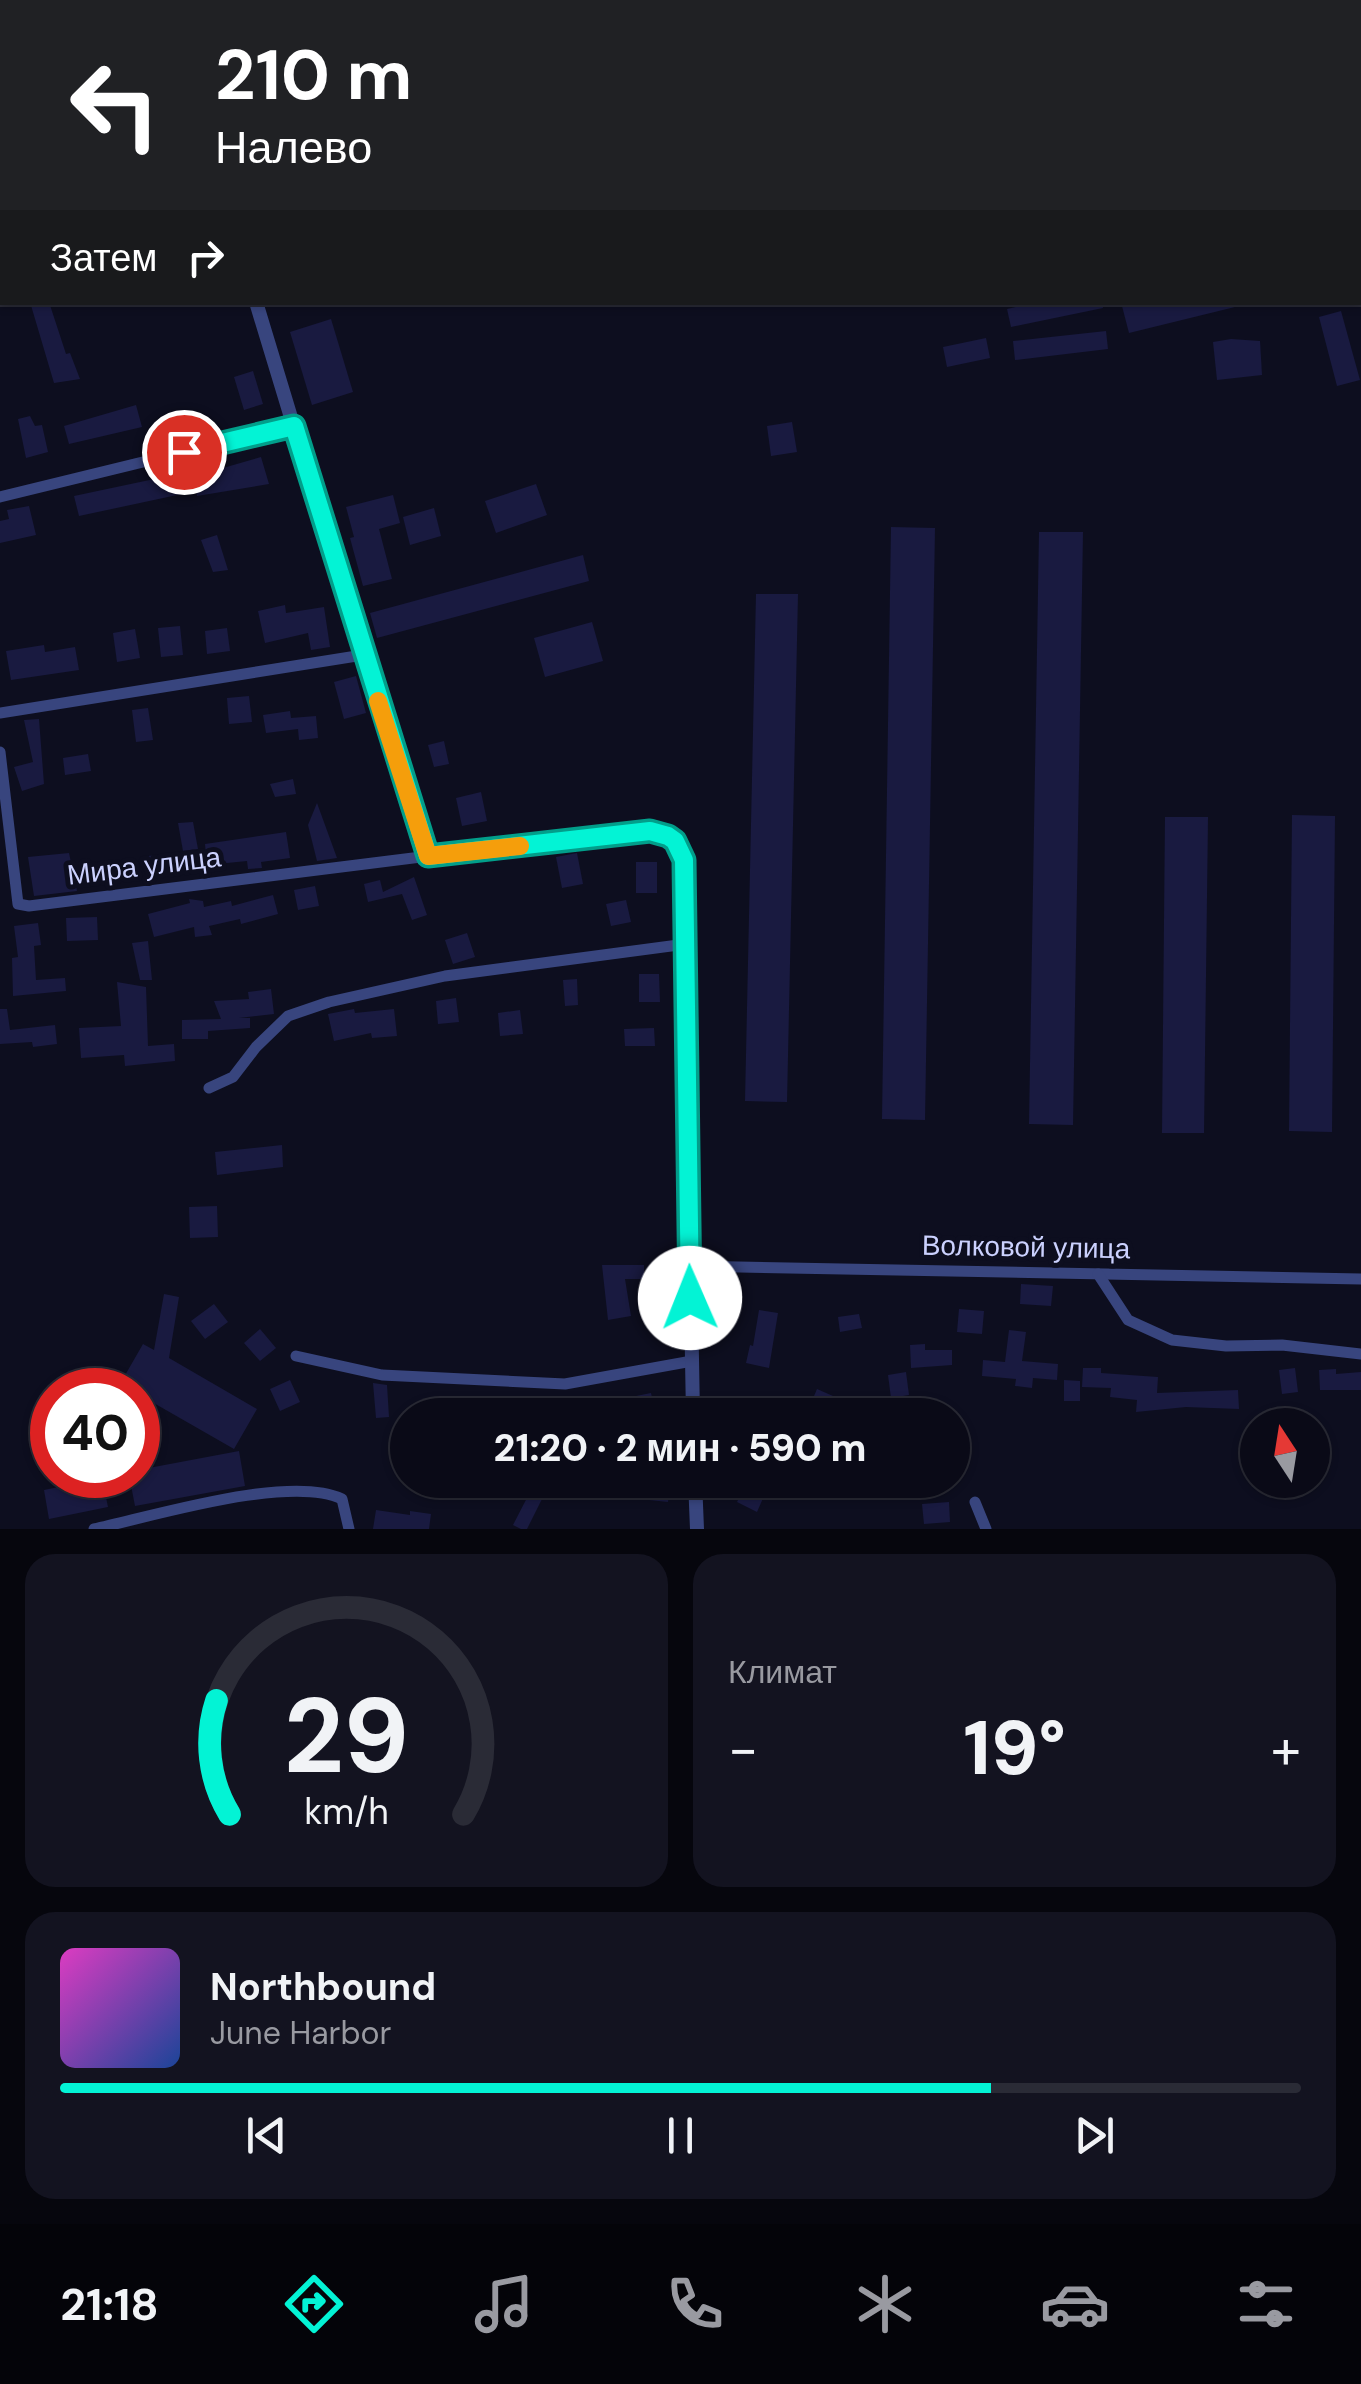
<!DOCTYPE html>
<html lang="ru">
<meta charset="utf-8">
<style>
body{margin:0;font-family:"DM Sans",sans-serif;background:#131320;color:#f1f3f6;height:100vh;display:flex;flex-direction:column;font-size:38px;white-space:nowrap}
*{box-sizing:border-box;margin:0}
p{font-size:32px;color:#999aa1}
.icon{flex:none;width:55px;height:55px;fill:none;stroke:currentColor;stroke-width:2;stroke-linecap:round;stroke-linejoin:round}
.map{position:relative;height:1529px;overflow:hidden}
.details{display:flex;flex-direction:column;gap:25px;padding:25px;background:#06060d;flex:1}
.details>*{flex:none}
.top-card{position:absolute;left:0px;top:0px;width:1362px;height:305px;box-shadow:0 2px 8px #0004,0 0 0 2px #2a2b36;background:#202124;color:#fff;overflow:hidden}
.needle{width:65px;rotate:348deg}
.controls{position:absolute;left:1240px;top:1408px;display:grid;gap:20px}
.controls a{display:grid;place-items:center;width:90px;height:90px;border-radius:50%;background:#0a0a17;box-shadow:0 2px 8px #0004,0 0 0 2px #2a2b36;font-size:50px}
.speed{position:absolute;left:30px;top:1368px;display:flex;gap:20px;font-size:50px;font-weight:700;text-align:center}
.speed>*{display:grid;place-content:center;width:130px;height:130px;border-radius:50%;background:#0a0a17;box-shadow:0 2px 8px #0004,0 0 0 2px #2a2b36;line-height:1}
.speed .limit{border:15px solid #d22;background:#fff;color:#111}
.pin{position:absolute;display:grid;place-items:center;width:85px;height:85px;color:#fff;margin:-42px;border:5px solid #fff;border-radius:50%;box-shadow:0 2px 10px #0007}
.me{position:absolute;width:110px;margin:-55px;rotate:359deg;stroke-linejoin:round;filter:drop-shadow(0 0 8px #0008)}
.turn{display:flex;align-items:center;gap:35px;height:210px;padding:0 50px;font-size:45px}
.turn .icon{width:130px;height:130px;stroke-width:2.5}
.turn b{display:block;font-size:70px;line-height:85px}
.then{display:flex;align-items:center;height:95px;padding:0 50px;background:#0003;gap:20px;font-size:38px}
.big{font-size:75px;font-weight:800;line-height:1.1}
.details .tile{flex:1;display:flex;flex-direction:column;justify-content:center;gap:15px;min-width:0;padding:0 35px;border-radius:30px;background:#131320}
.details .dial{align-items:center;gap:0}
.dial svg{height:260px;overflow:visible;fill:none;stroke:#2a2b36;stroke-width:7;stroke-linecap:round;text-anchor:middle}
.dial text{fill:#f1f3f6;stroke:none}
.song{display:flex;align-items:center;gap:30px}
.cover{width:120px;height:120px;border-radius:15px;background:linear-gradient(135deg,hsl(310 70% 55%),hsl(220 70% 35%))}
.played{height:10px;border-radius:5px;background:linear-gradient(90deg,#03f3d5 75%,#2a2b36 75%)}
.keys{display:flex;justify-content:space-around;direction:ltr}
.heat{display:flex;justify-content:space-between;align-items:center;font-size:55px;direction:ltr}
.details .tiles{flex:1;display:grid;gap:25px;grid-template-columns:1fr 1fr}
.tile:last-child{grid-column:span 2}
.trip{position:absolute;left:390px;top:1398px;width:580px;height:100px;border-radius:50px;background:#0a0a17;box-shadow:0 2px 8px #0004,0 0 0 2px #2a2b36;font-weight:800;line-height:100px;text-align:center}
.tabs{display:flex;height:160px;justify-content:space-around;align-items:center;background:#040409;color:#999aa1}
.tabs .icon{width:70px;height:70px}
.tabs .on{color:#03f3d5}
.tabs b{font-size:45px;color:#f1f3f6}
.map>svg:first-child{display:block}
.building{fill:#191a40}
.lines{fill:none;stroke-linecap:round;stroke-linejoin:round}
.minor{stroke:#38457e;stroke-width:11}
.tertiary{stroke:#38457e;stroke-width:14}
.route-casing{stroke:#029e8a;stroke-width:25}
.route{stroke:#03f3d5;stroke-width:18}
.slow{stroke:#f59e0b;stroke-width:18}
.labels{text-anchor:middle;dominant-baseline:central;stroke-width:10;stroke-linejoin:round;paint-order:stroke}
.street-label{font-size:28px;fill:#cbd1fe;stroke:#0d0e1f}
</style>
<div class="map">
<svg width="1361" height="1529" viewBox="0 0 1361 1529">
<rect width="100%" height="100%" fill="#0d0e1f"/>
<!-- building -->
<g class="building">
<polygon points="30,302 49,302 66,354 70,353 80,379 54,383"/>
<polygon points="1038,302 1102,302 1103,308 1011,327 1007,309"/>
<polygon points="1135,302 1234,302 1235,307 1129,333 1122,306"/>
<polygon points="1341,311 1360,380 1337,386 1319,317"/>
<polygon points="331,319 353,392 312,405 290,332"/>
<polygon points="1106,331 1108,349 1015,360 1013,341"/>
<polygon points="986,338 990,358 947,367 943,347"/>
<polygon points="1231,339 1260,341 1262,375 1217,380 1213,342"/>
<polygon points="253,371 263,404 244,410 234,377"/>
<polygon points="136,405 142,427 69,444 64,426"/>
<polygon points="30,416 35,426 42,425 48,452 26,458 18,419"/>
<polygon points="792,422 797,452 771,456 767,426"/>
<polygon points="261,457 269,484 197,496 196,491 79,516 74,496 192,471 222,465 223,468"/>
<polygon points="536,484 547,515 496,533 485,501"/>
<polygon points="393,495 400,523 379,529 392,579 363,586 350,538 354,537 346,507"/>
<polygon points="29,506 36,535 0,543 0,521 9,519 7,510"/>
<polygon points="434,508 441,536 410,545 403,517"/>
<polygon points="891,527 935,528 925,1120 882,1119"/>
<polygon points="1039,532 1083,532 1073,1125 1029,1124"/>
<polygon points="217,535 228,570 213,572 201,540"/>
<polygon points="583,555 589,581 377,638 370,613"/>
<polygon points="756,594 798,594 787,1102 745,1101"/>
<polygon points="285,605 286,613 324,607 330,647 311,650 308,633 265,643 258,611"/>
<polygon points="592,622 603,661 545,677 534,638"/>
<polygon points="180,626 183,655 161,657 158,628"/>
<polygon points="227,628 230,651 207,654 205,631"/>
<polygon points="135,629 140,658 117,662 113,633"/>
<polygon points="44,645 45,652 75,647 79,670 11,680 6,651"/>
<polygon points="356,676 366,713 344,719 334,682"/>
<polygon points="249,696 252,722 229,724 227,698"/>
<polygon points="148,708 153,740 136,742 132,710"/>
<polygon points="290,711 291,718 316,716 318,738 299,740 298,729 266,733 263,715"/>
<polygon points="39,719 44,784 22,791 14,767 33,762 24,720"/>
<polygon points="444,741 449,764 434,767 428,745"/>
<polygon points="88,754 91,771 65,775 63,758"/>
<polygon points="293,779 296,794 275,797 270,784"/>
<polygon points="481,792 487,821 462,826 456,798"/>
<polygon points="317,803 337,858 317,861 308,825"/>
<polygon points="1292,815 1335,816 1332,1132 1289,1131"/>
<polygon points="1165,817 1208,817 1204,1133 1162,1133"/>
<polygon points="193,822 198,849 183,851 178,823"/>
<polygon points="286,832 290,858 261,862 262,868 248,869 247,861 207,865 205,844"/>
<polygon points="69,853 77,891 34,896 28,857"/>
<polygon points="577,853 583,884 562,888 556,857"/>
<polygon points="172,854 173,875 150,877 148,856"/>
<rect x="636" y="862" width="21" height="31"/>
<polygon points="414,877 427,915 412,920 402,894 368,902 364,884 380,880 383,892"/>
<polygon points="315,886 319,906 298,910 294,890"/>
<polygon points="273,895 278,914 241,924 240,919 209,926 212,935 195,937 194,927 154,937 148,914 190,903 189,899 203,901 204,907 231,901 232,906"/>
<polygon points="626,900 631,922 611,926 606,904"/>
<polygon points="97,917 98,940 67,941 66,918"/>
<polygon points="38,923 41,945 34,946 36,980 65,978 66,991 13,996 12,958 18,957 14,926"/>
<polygon points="467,933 475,957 453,964 445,940"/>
<polygon points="148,941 152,980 140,980 132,943"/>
<polygon points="639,974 659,974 660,1002 639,1002"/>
<polygon points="577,979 578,1005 565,1006 563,980"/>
<polygon points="117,982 146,987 148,1046 174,1044 175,1061 125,1066 124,1055 81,1058 79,1028 121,1026"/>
<polygon points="271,989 274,1014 239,1018 250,1018 250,1028 208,1031 208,1039 182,1039 182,1020 221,1019 214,1001 249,999 248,992"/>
<polygon points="456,998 459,1022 438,1024 436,1001"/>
<polygon points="0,1009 7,1009 10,1030 55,1025 57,1044 33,1047 32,1042 0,1044"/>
<polygon points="354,1009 355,1013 394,1009 397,1036 372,1038 371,1033 334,1041 328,1014"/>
<polygon points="520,1010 523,1034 500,1036 498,1013"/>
<polygon points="654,1028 655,1046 625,1046 624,1029"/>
<polygon points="282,1145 283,1167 217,1175 215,1152"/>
<polygon points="217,1206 218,1237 190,1238 189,1207"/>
<polygon points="602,1265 644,1265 644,1279 625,1279 631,1316 608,1320"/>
<polygon points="1021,1284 1053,1286 1051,1306 1020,1304"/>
<polygon points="164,1294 179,1297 169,1358 257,1409 234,1449 138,1394 138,1390 120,1384 143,1344 154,1350"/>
<polygon points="214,1304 228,1322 205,1339 191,1321"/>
<polygon points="959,1309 984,1311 982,1334 957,1332"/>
<polygon points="759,1310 778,1313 769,1368 746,1363 750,1345 753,1346"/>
<polygon points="859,1314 862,1328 840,1332 838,1317"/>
<polygon points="260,1329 276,1348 260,1361 244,1343"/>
<polygon points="1009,1330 1026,1332 1022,1361 1058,1364 1057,1380 1033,1378 1032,1388 1015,1386 1016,1379 982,1376 983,1360 1005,1362"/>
<polygon points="925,1344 925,1350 952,1350 952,1365 911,1368 910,1345"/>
<polygon points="1083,1368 1101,1368 1101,1373 1158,1377 1157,1393 1238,1390 1239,1409 1186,1407 1136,1412 1137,1400 1110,1397 1111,1388 1082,1387"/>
<polygon points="1295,1368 1298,1392 1282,1394 1279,1370"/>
<polygon points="1336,1369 1336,1374 1361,1372 1361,1390 1320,1390 1319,1370"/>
<polygon points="906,1372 909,1395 891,1398 888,1375"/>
<polygon points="290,1380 300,1402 280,1411 270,1389"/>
<polygon points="1064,1380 1080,1381 1080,1401 1064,1401"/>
<polygon points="373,1383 387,1385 389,1417 376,1418"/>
<polygon points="817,1389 833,1396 824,1415 806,1415"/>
<polygon points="651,1393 655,1412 630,1415 626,1398"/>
<polygon points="239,1451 245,1486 135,1506 129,1475 138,1475 138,1470"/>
<polygon points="102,1478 108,1507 49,1519 44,1490"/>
<polygon points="532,1480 555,1480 547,1499 543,1497 527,1529 521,1529 513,1525 530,1492"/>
<polygon points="603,1480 627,1481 625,1497 600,1494"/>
<polygon points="651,1483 670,1485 668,1502 649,1500"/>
<polygon points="745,1486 764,1496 757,1512 737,1502"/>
<polygon points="949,1502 950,1522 924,1524 922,1504"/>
<polygon points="376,1510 410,1515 410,1511 431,1514 429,1529 373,1529"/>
</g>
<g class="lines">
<!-- minor -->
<g class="minor">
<polyline points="15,0 15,2"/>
<polyline points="1360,139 1361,139"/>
<polyline points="0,252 2,252"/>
<polyline points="0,497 294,425"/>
<polyline points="0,713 363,655"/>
<polyline points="0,752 18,904 29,906 429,856"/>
<polyline points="209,1088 233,1077 256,1047 288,1016 329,1002 445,976 686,944"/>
<polyline points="689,1266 1361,1279"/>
<polyline points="1098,1274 1128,1320 1172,1340 1226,1346 1282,1345 1361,1354"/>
<polyline points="296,1356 382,1375 565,1384 692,1361"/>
<polyline points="975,1502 986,1529"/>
<path d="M94 1529C154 1516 290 1474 342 1499L349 1529"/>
</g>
<!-- tertiary -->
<g class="tertiary">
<polyline points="166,0 166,2"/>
<polyline points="256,302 363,655 429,856 650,831 668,835 675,841 683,860 693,1415"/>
<polyline points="695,1480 697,1529"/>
</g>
</g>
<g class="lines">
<defs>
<polyline id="route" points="184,452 294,426 428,856 650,831 668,836 675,841 684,860 690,1298"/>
</defs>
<!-- route casing -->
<use href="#route" class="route-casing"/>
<!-- route -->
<use href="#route" class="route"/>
<!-- slow -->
<polyline class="slow" points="378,701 428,856 520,846"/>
</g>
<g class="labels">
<!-- street labels -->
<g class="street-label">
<text transform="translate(144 866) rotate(-7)">Мира улица</text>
<text transform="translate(1026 1247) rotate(1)">Волковой улица</text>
</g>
</g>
</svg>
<div class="controls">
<a><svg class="needle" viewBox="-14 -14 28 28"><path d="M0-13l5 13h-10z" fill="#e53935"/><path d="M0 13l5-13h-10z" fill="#999aa1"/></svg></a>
</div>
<div class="speed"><div class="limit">40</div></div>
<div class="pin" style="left:184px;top:452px;background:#d93025"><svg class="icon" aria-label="arrive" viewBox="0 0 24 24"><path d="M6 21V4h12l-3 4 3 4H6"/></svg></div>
<svg class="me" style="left:690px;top:1298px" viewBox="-20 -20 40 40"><circle r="19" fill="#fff"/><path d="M0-13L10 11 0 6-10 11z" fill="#03f3d5"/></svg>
<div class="trip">21:20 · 2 мин · 590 m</div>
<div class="top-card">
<div class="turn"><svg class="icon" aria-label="left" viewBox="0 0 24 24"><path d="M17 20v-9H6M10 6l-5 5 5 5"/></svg><div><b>210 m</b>Налево</div></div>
<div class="then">Затем<svg class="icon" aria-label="right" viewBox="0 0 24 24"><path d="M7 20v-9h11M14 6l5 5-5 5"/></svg></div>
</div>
</div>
<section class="details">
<div class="tiles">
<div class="tile dial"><svg viewBox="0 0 100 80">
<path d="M14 69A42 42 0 1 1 86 69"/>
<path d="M14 69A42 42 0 0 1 10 34" stroke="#03f3d5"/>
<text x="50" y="56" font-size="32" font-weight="700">29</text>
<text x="50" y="72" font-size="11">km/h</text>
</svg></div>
<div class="tile"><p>Климат</p>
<div class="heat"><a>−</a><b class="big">19°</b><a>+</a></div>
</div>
<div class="tile">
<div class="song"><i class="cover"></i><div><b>Northbound</b><p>June Harbor</p></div></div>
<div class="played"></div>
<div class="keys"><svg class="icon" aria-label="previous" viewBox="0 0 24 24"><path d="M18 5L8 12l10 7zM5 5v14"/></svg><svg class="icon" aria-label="pause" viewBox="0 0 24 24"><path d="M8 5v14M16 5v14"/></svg><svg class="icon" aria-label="next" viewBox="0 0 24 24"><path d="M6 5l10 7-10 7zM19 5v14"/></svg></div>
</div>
</div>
</section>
<nav class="tabs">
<b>21:18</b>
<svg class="icon on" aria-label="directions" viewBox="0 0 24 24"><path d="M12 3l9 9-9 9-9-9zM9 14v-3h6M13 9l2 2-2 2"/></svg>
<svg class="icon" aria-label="music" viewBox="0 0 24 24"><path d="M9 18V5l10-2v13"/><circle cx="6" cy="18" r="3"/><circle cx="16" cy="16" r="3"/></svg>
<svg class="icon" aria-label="phone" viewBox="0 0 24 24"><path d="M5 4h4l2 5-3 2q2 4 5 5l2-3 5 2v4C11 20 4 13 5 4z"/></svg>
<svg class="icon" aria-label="climate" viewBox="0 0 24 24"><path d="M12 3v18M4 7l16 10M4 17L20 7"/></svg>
<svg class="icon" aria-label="car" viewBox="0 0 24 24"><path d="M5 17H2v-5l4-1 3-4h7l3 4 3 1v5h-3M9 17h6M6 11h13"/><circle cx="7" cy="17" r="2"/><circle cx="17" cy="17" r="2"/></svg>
<svg class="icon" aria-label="filters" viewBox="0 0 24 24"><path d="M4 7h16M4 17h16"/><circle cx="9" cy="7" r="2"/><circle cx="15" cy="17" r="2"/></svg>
</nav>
